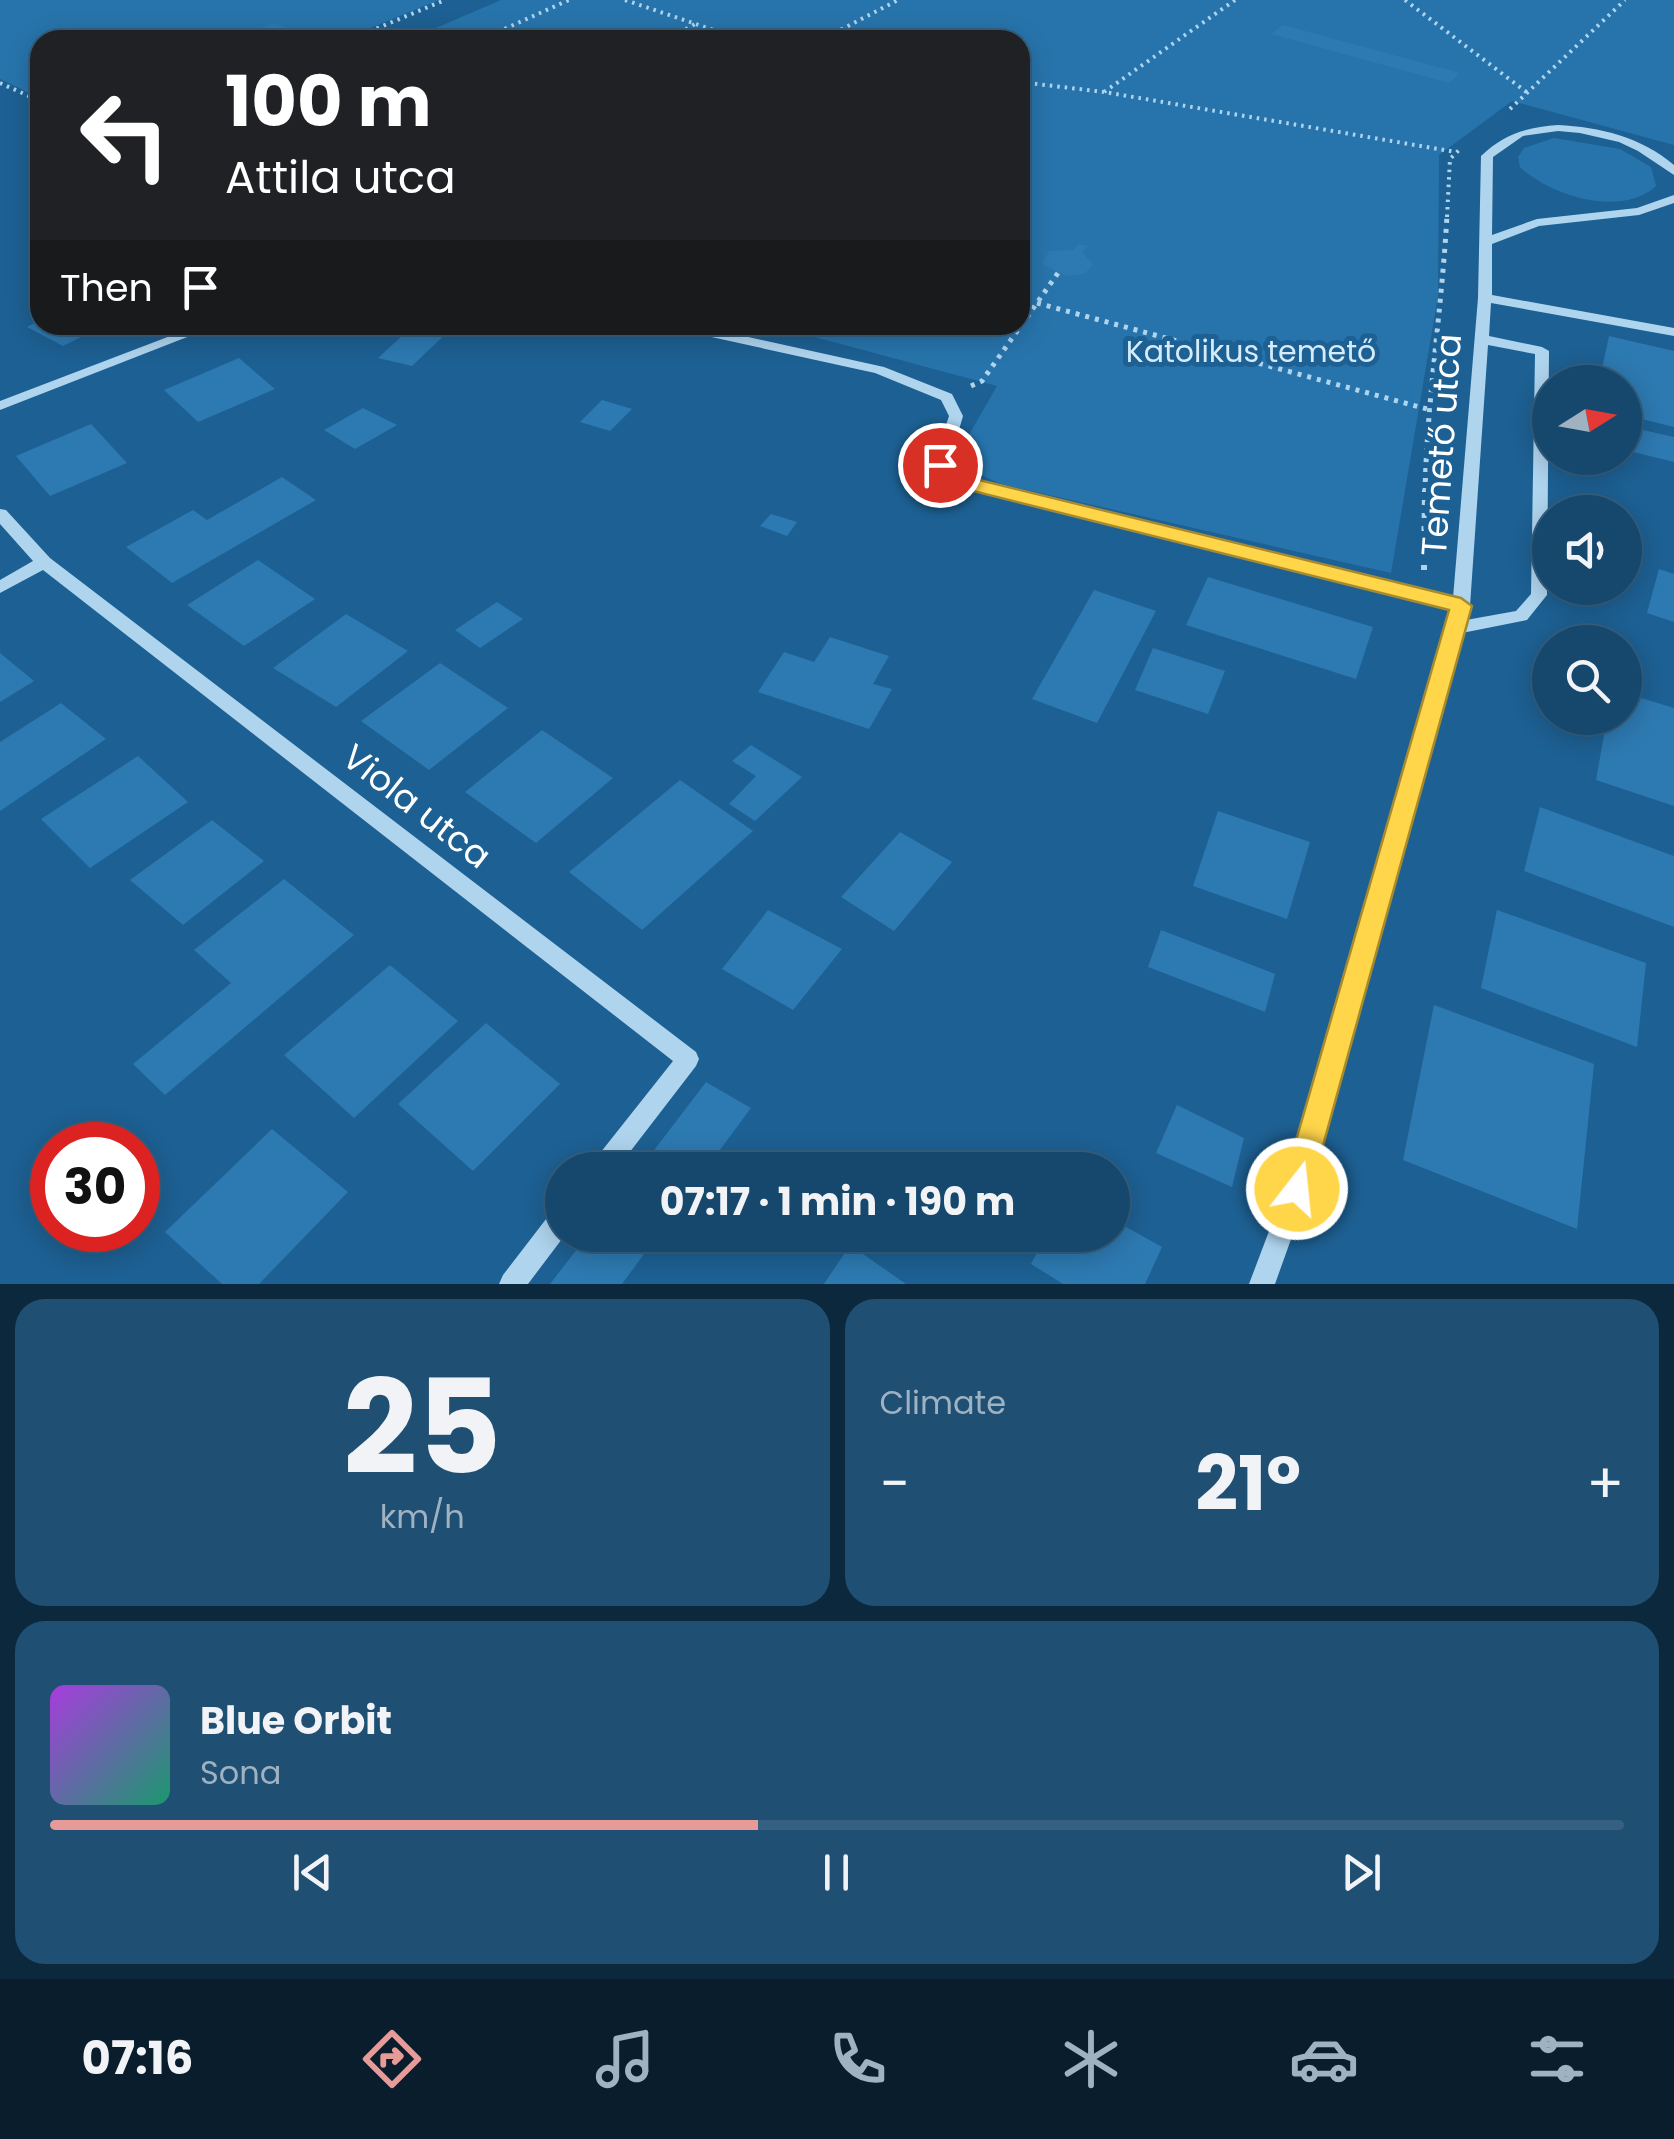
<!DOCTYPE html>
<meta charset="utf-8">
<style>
body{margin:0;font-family:Poppins,sans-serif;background:#1f4f73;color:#f1f3f6;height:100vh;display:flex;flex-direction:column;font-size:38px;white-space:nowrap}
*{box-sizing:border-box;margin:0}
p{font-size:32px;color:#9eb2c2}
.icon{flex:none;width:55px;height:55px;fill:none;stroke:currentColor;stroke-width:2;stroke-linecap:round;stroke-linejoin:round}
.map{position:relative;height:1284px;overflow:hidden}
.sheet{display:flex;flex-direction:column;gap:15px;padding:15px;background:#0c283c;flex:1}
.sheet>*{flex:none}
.banner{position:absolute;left:30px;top:30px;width:1000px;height:305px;border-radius:30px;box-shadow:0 5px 25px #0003,0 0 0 2px #356081;background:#202124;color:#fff;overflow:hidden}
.needle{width:65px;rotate:79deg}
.buttons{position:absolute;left:1532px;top:365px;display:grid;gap:20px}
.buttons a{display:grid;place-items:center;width:110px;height:110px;border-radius:50%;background:#16486e;box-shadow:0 5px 25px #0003,0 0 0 2px #356081;font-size:50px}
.speed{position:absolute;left:30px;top:1122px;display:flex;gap:20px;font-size:50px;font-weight:700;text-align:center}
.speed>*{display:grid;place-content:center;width:130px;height:130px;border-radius:50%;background:#16486e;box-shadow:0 5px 25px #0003,0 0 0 2px #356081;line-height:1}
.speed .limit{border:15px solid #d22;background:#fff;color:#111}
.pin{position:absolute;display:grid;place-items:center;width:85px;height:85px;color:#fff;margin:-42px;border:5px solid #fff;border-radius:50%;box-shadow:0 2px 10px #0007}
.me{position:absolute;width:110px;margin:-55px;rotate:16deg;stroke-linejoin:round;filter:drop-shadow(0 0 8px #0008)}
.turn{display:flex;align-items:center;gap:35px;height:210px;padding:0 30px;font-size:45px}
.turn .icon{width:130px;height:130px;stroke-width:2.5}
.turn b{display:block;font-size:70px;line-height:85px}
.then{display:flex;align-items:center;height:95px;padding:0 30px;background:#0003;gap:20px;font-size:38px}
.big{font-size:75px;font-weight:700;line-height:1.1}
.sheet .card{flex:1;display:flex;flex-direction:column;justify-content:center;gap:15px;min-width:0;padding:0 35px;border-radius:30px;background:#1f4f73}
.sheet .dial{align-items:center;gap:0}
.dial b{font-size:130px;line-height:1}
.song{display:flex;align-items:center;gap:30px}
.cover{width:120px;height:120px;border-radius:15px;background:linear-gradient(135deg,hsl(280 70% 55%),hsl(160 70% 35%))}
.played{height:10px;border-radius:5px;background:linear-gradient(90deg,#e69b98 45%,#356081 45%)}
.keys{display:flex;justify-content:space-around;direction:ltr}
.heat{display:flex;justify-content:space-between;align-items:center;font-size:55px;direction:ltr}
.sheet .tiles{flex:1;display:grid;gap:15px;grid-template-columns:1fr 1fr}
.card:last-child{grid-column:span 2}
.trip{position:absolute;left:545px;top:1152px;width:585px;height:100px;border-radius:50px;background:#16486e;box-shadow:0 5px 25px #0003,0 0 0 2px #356081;font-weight:700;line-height:100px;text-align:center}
.tab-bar{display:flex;height:160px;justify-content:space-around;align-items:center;background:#091d2c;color:#9eb2c2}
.tab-bar .icon{width:70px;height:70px}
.tab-bar .selected{color:#e69b98}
.tab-bar b{font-size:45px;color:#f1f3f6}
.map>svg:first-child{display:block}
.green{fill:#2774ac}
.building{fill:#2d79b1}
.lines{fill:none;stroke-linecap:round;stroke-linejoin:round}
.path-far2{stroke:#afd4ee;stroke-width:4;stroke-dasharray:2.5 5;stroke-linecap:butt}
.path-far1{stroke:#afd4ee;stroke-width:5;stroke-dasharray:4 6;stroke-linecap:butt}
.path{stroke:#afd4ee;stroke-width:6;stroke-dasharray:5 8;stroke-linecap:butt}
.minor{fill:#afd4ee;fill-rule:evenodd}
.route{fill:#ffd54a;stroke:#a68a30;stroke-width:2.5}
.labels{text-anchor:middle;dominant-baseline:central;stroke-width:10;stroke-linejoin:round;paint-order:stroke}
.far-park-label{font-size:30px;fill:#d5ebfa;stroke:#1d6093}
.street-label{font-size:35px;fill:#fff;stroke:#1d6093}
</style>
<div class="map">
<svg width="1674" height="1284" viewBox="0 0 1674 1284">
<rect width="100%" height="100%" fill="#1d6093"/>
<!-- green -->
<g class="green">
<polygon points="0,0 439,0 341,40 40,40 40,98 0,79"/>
<polygon points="501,0 1674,0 1674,145 1512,101 1439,155 1438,296 1391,573 1001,484 967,469 959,452 997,386 770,325 1020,325 1020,40 408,40"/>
<path d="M1554 138 1620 149 1651 167 1656 186C1621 218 1550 196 1520 167L1518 157 1524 148Z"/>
</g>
<!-- building -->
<g class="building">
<polygon points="274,23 296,31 279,38 258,29"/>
<polygon points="1283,25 1460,73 1449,83 1271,34"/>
<polygon points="1079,244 1088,246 1082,252 1093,265 1084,274 1066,276 1042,264 1049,251 1073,250"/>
<polygon points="40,320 40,325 105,325 63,346 27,327"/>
<polygon points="378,325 455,325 412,366 378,358 405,333"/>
<polygon points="1609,336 1674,351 1674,427 1625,415 1625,382 1599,382"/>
<polygon points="239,358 275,389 198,422 164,390"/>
<polygon points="602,400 632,409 610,431 580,422"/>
<polygon points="363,408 397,425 355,449 324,430"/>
<polygon points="91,424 127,463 50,496 16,456"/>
<polygon points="1625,426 1674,437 1674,462 1625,450"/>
<polygon points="282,477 316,500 172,583 126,547 193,510 207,520"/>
<polygon points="771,514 797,522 787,536 760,526"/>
<polygon points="258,560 315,599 244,646 187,605"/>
<polygon points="1659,569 1674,574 1674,622 1647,613"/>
<polygon points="1208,577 1373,627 1356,679 1186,625"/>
<polygon points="1094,590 1156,611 1097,723 1032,699"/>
<polygon points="497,602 523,619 480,648 455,630"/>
<polygon points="346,614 408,651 336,707 273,668"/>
<polygon points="830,637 889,656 873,684 892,689 869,729 758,692 784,652 814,662"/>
<polygon points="1153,648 1225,671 1208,714 1135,690"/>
<polygon points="0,653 34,681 0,702"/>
<polygon points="440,663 508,708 429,770 361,721"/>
<polygon points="1625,693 1674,708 1674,806 1596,780 1607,718 1625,718"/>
<polygon points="61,703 106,739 0,811 0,742"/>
<polygon points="542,730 613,778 536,843 465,792"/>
<polygon points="751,745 802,777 755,821 729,804 756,776 732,761"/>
<polygon points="138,756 188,802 90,868 41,819"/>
<polygon points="680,780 753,831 642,930 569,872"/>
<polygon points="1540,807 1674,856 1674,927 1524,871"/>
<polygon points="1218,811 1310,842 1287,919 1193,886"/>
<polygon points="212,820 264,861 183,925 130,880"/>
<polygon points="900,832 952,862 894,931 841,897"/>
<polygon points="284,879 354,935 165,1095 133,1064 231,983 194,950"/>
<polygon points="768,910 842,949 793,1010 722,969"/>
<polygon points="1497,910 1646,963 1637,1047 1481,988"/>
<polygon points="1161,930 1275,974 1265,1012 1148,967"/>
<polygon points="390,965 458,1021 354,1118 284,1055"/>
<polygon points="1434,1005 1594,1064 1577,1229 1403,1160"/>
<polygon points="486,1023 560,1084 473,1171 398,1104"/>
<polygon points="706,1082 751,1108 705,1170 639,1170"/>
<polygon points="1177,1105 1244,1138 1232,1187 1156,1153"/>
<polygon points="272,1129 348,1192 259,1284 222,1284 165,1232"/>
<polygon points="1112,1219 1162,1247 1145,1284 1063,1284 1031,1264 1046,1235 1112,1235"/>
<polygon points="588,1235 658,1235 622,1284 550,1284"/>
<polygon points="850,1245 906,1284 824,1284"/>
</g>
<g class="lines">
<!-- path-far2 -->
<g class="path-far2">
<polyline points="625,0 743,40"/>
<polyline points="1235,0 1104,92 1456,152"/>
<polyline points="1405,0 1529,94"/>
<polyline points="491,35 569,0"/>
<polyline points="349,40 445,0"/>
<polyline points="666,40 695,24"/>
<polyline points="821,40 898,0"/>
<polyline points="1020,82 1104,92"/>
<polyline points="0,83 40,101"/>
<polyline points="1510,109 1625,0"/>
<polyline points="1447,217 1450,159 1461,148"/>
</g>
<!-- path-far1 -->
<g class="path-far1">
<polyline points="1037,303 1427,409"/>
<polyline points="971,386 982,381 1058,273"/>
<path d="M1425 492C1427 399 1442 308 1447 215"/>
</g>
<!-- path -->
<polyline class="path" points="1424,570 1425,490"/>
<!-- minor -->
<g class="minor">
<path d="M1558 125C1600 127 1641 137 1674 165V175L1638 151 1619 142 1580 133 1558 131 1523 136 1493 157 1492 235 1537 219 1637 208 1674 195V203L1639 215 1539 226 1492 244V295L1674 328V336L1491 303 1489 336 1542 347 1549 351 1547 595 1527 620 1462 633 1309 1189 1275 1284H1249L1285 1189 1451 609 951 483 933 465 949 416 941 400 875 373 675 329 668 325H694L884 367 952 394 963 416 949 464 961 476 1453 598 1478 298 1481 156C1504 134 1527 127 1558 125ZM1488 345 1535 354 1531 594 1516 611 1466 620 1470 606Z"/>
<polygon points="199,325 218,325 0,410 0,401"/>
<polygon points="0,509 6,510 50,558 696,1052 699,1059 696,1066 616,1170 589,1170 593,1162 673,1061 43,570 0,593 0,580 33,561 0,524"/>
<polygon points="562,1207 562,1235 565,1235 528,1284 499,1284 503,1275 553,1210"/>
</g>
</g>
<!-- route -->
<polygon class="route" points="940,459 963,476 1461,598 1472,606 1308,1200 1297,1205 1286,1200 1282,1189 1449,610 949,485 931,465"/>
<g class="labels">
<!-- far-park labels -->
<g class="far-park-label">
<text x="1251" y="351">Katolikus temető</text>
</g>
<!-- street labels -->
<g class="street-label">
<text transform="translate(1441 445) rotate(-86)">Temető utca</text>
<text transform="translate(417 806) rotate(38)">Viola utca</text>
</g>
</g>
</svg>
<div class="buttons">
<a><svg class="needle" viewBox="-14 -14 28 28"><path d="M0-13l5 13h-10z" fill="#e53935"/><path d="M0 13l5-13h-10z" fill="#9eb2c2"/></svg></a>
<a><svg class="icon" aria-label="sound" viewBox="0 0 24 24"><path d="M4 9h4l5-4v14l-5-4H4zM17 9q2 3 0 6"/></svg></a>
<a><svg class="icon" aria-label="search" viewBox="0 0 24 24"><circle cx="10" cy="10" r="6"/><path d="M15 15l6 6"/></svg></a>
</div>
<div class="speed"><div class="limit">30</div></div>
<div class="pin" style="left:940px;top:465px;background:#d93025"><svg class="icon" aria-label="arrive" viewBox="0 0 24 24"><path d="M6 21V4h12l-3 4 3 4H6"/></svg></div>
<svg class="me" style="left:1297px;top:1189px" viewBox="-20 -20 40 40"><circle r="17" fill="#ffd54a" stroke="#fff" stroke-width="3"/><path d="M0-11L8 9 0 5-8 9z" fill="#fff"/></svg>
<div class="trip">07:17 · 1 min · 190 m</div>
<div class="banner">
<div class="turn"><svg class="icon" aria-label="left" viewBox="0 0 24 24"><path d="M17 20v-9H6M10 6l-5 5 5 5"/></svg><div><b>100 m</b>Attila utca</div></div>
<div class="then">Then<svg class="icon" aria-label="arrive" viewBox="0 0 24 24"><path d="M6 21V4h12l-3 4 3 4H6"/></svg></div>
</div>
</div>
<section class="sheet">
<div class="tiles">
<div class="card dial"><b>25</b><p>km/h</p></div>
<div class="card"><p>Climate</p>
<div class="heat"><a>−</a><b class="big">21°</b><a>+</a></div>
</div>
<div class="card">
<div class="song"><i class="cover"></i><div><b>Blue Orbit</b><p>Sona</p></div></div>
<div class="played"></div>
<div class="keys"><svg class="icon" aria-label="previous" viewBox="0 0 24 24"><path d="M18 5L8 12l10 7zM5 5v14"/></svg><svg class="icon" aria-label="pause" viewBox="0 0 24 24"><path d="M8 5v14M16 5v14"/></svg><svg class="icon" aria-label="next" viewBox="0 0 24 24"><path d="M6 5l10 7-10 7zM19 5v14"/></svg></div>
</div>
</div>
</section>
<nav class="tab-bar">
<b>07:16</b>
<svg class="icon selected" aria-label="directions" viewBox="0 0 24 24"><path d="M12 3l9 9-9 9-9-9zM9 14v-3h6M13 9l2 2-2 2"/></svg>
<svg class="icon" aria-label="music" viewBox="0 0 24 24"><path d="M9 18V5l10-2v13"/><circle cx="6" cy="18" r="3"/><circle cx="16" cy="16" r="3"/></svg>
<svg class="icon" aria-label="phone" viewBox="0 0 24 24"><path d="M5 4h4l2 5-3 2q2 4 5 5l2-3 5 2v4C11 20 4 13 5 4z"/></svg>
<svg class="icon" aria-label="climate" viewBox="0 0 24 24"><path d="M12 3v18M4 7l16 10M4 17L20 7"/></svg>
<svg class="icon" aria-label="car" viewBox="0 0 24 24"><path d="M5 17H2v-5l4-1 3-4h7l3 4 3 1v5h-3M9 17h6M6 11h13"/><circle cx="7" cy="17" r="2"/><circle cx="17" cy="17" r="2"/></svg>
<svg class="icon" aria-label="filters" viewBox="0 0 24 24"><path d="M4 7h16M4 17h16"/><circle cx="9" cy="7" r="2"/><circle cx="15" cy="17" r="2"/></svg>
</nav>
